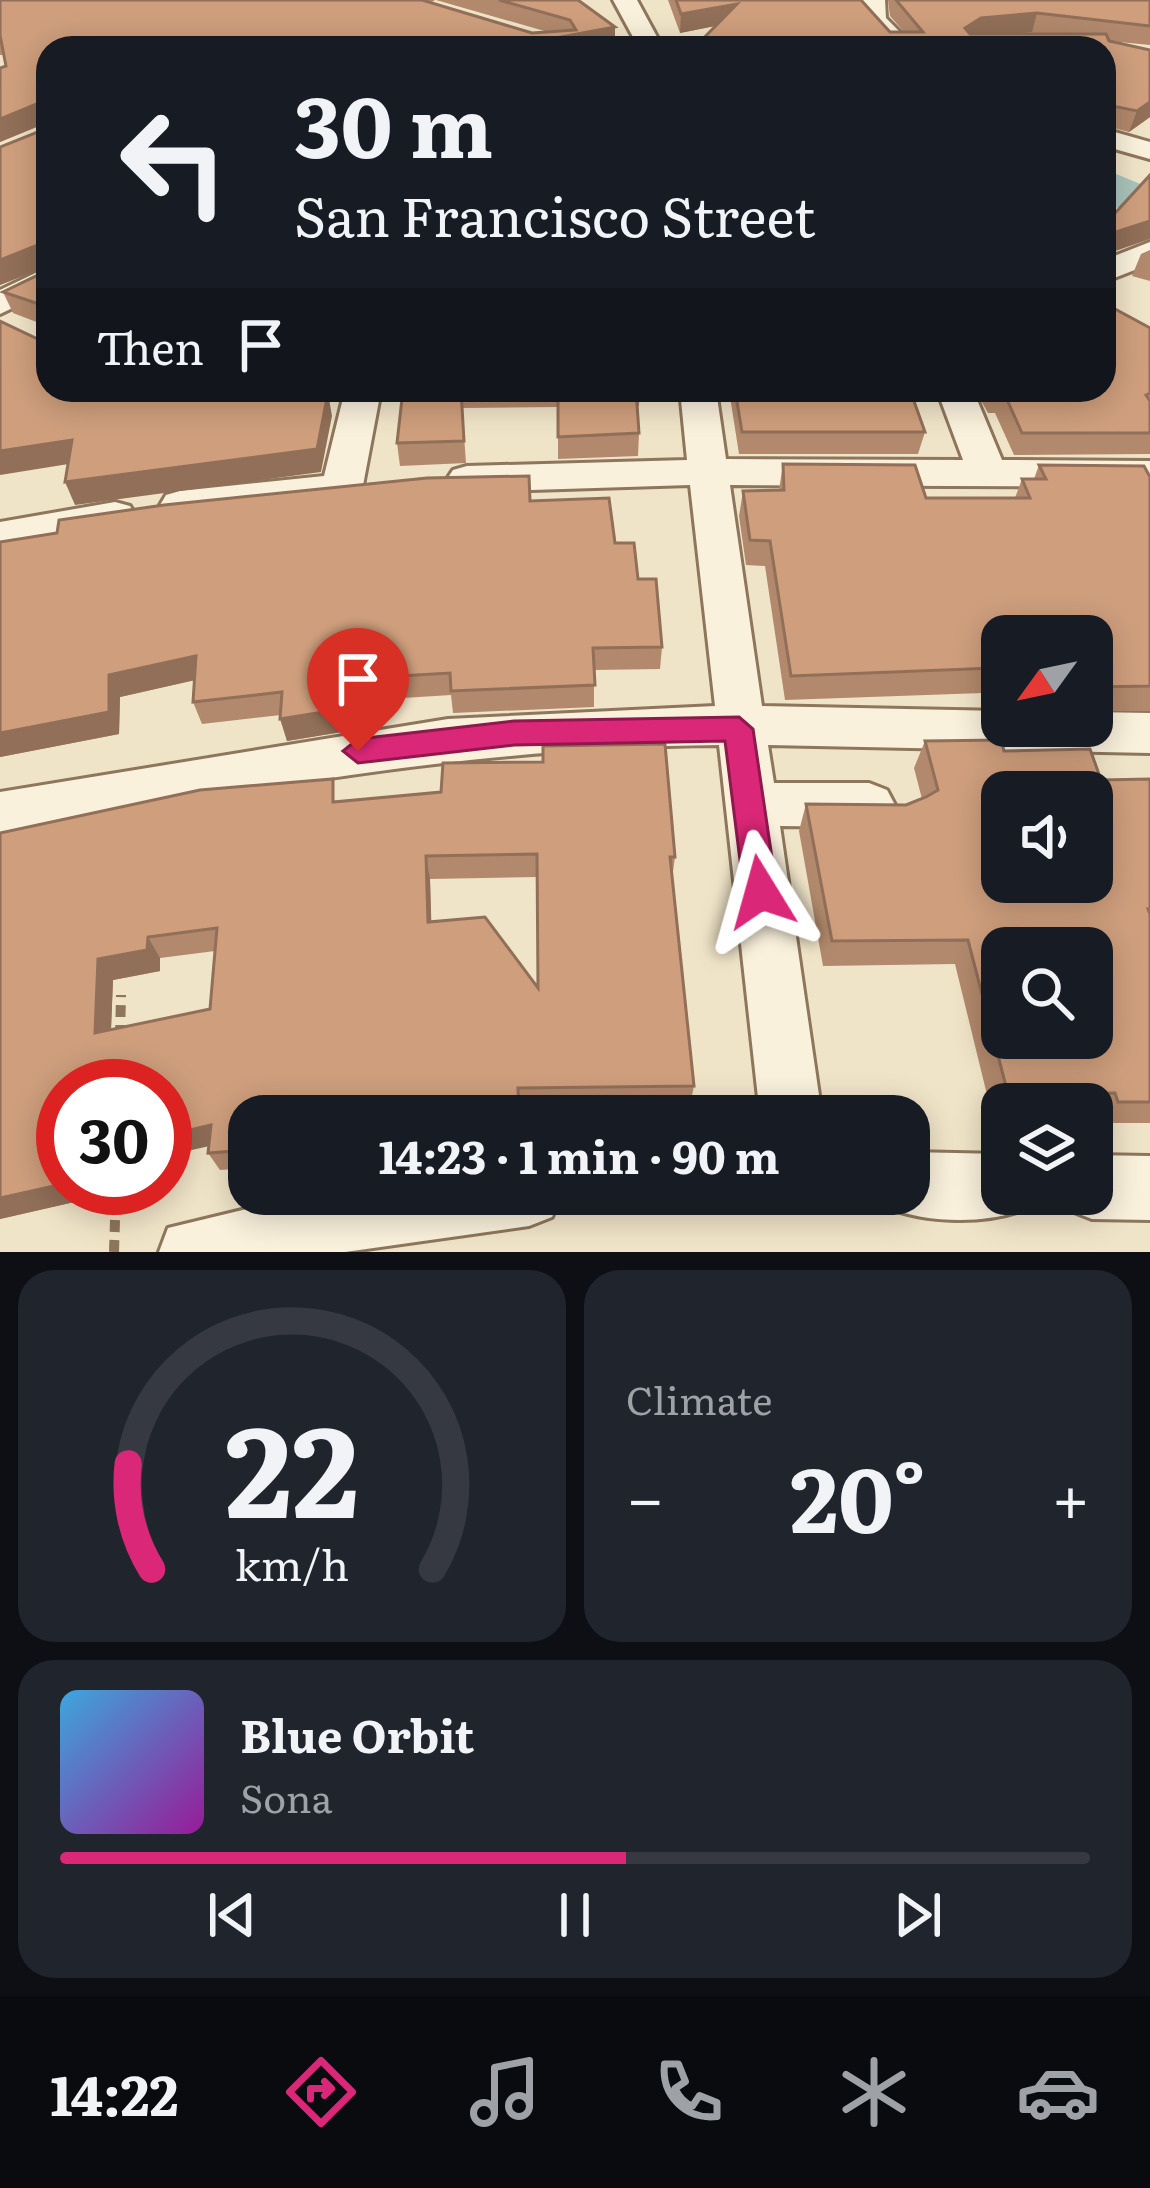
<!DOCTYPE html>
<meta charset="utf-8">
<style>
body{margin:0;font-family:Literata,serif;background:#20242c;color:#f1f3f6;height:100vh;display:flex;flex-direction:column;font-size:45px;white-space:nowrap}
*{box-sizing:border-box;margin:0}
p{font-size:39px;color:#9ea1a6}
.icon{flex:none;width:66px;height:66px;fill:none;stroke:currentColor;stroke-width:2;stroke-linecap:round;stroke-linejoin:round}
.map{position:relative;height:1252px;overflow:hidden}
.drawer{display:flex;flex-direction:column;gap:18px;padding:18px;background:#0d0f14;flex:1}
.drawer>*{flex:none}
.banner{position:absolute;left:36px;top:36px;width:1080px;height:366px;border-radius:36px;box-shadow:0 6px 30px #0003;background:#171b24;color:#f1f3f6;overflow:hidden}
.needle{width:78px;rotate:237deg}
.tools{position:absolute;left:981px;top:615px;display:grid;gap:24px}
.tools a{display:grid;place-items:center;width:132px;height:132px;border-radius:24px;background:#171b24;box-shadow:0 6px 30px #0003;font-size:60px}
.speed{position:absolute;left:36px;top:1059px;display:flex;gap:24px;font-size:60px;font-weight:700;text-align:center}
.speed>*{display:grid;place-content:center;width:156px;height:156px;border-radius:50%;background:#171b24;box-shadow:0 6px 30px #0003;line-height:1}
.speed .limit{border:18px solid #d22;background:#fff;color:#111}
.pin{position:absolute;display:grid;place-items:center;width:102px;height:102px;color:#fff;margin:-123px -51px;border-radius:50% 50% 50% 0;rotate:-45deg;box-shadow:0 0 12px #0007}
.pin .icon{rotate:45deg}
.me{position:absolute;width:132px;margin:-66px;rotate:352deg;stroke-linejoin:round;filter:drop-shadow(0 0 9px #0008)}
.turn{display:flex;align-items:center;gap:42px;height:252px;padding:0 60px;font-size:54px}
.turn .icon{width:156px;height:156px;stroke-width:2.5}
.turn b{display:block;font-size:84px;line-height:102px}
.then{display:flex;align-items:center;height:114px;padding:0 60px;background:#0003;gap:24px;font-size:45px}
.big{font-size:90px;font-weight:700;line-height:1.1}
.drawer .widget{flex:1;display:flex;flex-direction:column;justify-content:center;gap:18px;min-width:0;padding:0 42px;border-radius:36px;background:#20242c}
.drawer .dial{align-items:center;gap:0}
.dial svg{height:312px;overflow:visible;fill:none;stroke:#363941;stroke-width:7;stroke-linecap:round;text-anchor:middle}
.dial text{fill:#f1f3f6;stroke:none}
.song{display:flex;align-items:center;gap:36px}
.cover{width:144px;height:144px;border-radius:18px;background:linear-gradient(135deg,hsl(200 70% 55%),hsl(300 70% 35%))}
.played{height:12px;border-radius:6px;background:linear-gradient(90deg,#db2777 55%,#363941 55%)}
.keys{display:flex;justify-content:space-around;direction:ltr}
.heat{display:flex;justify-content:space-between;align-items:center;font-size:66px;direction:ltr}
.drawer .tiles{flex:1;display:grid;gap:18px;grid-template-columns:1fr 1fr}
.widget:last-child{grid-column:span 2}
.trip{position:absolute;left:228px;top:1095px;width:702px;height:120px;border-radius:36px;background:#171b24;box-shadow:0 6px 30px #0003;font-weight:700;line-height:120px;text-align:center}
.menu{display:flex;height:192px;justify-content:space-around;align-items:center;background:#090b0e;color:#9ea1a6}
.menu .icon{width:84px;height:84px}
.menu .on{color:#db2777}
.menu b{font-size:54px;color:#f1f3f6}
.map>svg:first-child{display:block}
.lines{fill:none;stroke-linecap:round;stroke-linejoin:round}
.river{fill:#a9c4bc;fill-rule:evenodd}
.minor-casing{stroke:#8d765c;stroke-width:6}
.path{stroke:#8d765c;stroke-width:10;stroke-dasharray:12 8;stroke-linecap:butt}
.minor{fill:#faf1dc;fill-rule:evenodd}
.wall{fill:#b2896c;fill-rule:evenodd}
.shaded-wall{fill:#916f58}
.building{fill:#cf9f7d;stroke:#916f58;stroke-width:3;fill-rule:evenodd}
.route{fill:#db2777;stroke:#8e194d;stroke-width:3}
</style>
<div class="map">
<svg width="1150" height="1252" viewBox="0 0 1150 1252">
<rect width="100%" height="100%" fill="#f0e4c8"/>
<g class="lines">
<!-- river -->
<polygon class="river" points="1104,169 1150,188 1150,222 1104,202"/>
<defs>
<g id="minor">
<polygon points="613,0 637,0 663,48 639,48"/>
<polygon points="861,0 885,0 886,18 916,48 890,48 862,20"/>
<polygon points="1104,129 1150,142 1150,159 1104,146"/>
<polygon points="1150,242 1150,264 1104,282 1104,260"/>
<polygon points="48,267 48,291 0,314 0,290"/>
<polygon points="345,390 381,390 361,496 180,519 166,515 160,505 166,495 180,491 324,476"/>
<path d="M680 390H716L726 459 963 460 937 390H973L1002 460 1150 461V487L730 485 762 706 1002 711V726H1092V712L1150 713V753L768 745 774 783H869L887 790 895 805 887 820 869 827 780 826 822 1116H760L719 745C474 747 239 790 0 836V792L448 719 715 706 690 485 467 492 453 488 447 479 453 470 467 466 687 460Z"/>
<polygon points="115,502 130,506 136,516 130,526 0,550 0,522"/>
<path d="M909 1152 1002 1154V1194H1031L1025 1209C986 1225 925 1223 886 1207L881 1194H909Z"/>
<polygon points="1092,1155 1150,1156 1150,1220 1092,1219 1069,1210 1063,1194 1092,1194"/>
<polygon points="308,1194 561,1194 552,1217 529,1226 345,1252 159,1252 168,1228"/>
</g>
</defs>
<!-- minor casing -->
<use href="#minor" class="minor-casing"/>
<!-- path -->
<g class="path">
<polyline points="120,1037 121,995"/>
<polyline points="114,1252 116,1188"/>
</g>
<!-- minor -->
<use href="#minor" class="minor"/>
</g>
<!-- wall -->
<g class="wall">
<polygon points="0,0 435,0 429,4 532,33 548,32 436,0 578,0 615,27 615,46 603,48 48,48 47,326 13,313 3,292 42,273 42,268 0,285 0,147 43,130 44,124 0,142 0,68 6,66 4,55 0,55"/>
<polygon points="668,0 861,0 890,32 904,32 890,16 888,0 1150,0 1150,45 1109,41 1150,117 1129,132 1110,127 1104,148 1104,48 715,26 680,33"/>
<polygon points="1150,250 1150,281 1132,276 1141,254"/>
<polygon points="1150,328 1150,454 1014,455 995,413 988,413 975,390 1104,390"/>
<polygon points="403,390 640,390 639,406 637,406 639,433 638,456 558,459 558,407 462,408 466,463 400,466 397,443"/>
<polygon points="729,390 940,390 936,401 914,402 925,432 918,454 739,454"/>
<polygon points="783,464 926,498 1015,498 1022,479 1034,479 1039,465 1150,477 1150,711 1092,711 1092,636 1002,636 1002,707 988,706 983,693 785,700 765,566 746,565 739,516 743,491 779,490"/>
<polygon points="530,501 615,543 638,579 662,647 660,669 594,670 594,707 453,713 451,695 371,700 372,727 287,741 281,715 202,724 193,702 195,680 120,697 119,734 0,757 0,542"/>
<polygon points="925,741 1004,751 1101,780 1150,779 1150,1123 1098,1123 1095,1114 1092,1114 1092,1104 1002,1104 1002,1115 992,1115 955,964 823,966 799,831 806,804 906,805 922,799 914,768"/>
<path d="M339 801 675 857 672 879 694 1086 690 1105 520 1107V1116H249V1168L220 1170 208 1153 209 1146 63 1086 105 1195 0 1219V833ZM537 877 538 988 431 922 430 879ZM215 951 210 1009 111 1030 113 980 160 971V958Z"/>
</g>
<!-- shaded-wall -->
<g class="shaded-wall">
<polygon points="737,4 735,22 680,33 681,14"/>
<polygon points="1037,13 1032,32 977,37 961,47 965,28 981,18"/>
<polygon points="615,27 615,46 603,48 502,48"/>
<polygon points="1150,102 1150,117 1129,132 1137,111"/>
<polygon points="39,103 46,123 0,142 0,119"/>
<polygon points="1150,221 1150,239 1104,255 1110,234"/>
<polygon points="43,243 48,266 0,285 0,260"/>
<polygon points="48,299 48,326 47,326 39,304"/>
<polygon points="328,393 332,416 321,472 75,505 65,482"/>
<polygon points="72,440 81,462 0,475 0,451"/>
<polygon points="196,656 204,678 120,697 119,734 0,757 0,733 109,675"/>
<polygon points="366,678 371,700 372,727 287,741 280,719"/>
<polygon points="426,856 430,879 432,944 428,922"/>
<polygon points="148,937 160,958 160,971 113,980 110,1053 95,1033 98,959"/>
<polygon points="211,1125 223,1143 165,1156 165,1136"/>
<polygon points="63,1184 63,1188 105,1188 105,1195 0,1219 0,1198"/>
</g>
<!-- building -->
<g class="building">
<polygon points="0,0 422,0 532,33 576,30 570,20 499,0 578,0 615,27 502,48 48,48 48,299 39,304 3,292 42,273 43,243 0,260 0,147 43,130 46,107 39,103 0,119 0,68 6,66 0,35"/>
<polygon points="676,0 861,0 890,32 923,32 896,0 1150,0 1150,26 1037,13 981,18 965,28 970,34 1106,34 1109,41 1150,50 1150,102 1137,111 1108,105 1110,130 1104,134 1104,48 694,48 737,4 681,14"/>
<polygon points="1150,175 1150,221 1110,234 1108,245 1104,244 1104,205 1116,212"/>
<polygon points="1104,303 1150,328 1150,393 1146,395 1150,401 1150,433 1022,433 1003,391 994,390 1104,390"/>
<polygon points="0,321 48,344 48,390 314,390 313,393 328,393 317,449 65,482 72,440 0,451"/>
<polygon points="403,390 461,390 464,441 397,443"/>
<polygon points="558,390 636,390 639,433 558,437"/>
<polygon points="735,390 910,390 925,432 742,432"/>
<polygon points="783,464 915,465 926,498 1030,498 1022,479 1046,479 1039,465 1144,466 1150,477 1150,686 1092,687 1092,636 1002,636 1002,682 998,682 994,668 791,676 770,541 750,540 743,491 784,490"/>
<polygon points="529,476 530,501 609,498 615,543 634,543 638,579 656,579 662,647 593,648 595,685 451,691 450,673 366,678 367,705 280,719 282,692 193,702 196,656 109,675 109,712 0,733 0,542 57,533 59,520 164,505 427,478"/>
<path d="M1001 740 1004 751 1090 749 1101 780 1150 779V909H1148L1150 914V1102H1118L1115 1093 1008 1094 968 940 832 941 806 804 906 805 926 797 938 790 925 741ZM1002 792H1092V882H1002ZM1002 948H1092V1038H1002Z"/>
<path d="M665 744 675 857H670L694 1086 518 1088 519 1114 500 1116H249V1150L208 1153 211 1125 165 1136V1086H63V1184L0 1198V833L200 790 333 779V802L441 792 443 763 543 762V746ZM537 854 538 988 485 917 428 922 426 856ZM217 928 210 1009 95 1033 98 959 147 950 148 937Z"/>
</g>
<!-- route -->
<polygon class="route" points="739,717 753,729 777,892 772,903 761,907 749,903 744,892 725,741 514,745 358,763 343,751 358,739 514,721"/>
</svg>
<div class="tools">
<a><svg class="needle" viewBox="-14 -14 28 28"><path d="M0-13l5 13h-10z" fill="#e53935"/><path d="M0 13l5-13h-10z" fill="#9ea1a6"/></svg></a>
<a><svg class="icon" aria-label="sound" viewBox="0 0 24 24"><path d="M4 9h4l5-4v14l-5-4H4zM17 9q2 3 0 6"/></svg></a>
<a><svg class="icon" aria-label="search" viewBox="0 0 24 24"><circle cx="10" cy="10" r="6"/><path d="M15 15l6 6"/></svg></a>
<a><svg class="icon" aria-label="layers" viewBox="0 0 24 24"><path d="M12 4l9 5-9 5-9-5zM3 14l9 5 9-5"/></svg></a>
</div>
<div class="speed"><div class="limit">30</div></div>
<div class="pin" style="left:358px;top:751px;background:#d93025"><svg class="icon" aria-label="arrive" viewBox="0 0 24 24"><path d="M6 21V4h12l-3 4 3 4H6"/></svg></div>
<svg class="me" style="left:761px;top:892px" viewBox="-20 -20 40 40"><path d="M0-17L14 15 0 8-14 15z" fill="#db2777" stroke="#fff" stroke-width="4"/></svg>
<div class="trip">14:23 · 1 min · 90 m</div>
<div class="banner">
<div class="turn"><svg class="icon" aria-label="left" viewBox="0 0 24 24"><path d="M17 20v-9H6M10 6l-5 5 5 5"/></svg><div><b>30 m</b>San Francisco Street</div></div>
<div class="then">Then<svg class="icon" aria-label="arrive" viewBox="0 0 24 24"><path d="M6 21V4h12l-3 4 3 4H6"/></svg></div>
</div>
</div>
<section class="drawer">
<div class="tiles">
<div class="widget dial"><svg viewBox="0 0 100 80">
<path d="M14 69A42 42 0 1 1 86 69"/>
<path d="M14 69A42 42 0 0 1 8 42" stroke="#db2777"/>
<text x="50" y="56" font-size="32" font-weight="700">22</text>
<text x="50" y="72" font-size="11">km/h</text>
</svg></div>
<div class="widget"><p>Climate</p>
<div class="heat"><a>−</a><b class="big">20°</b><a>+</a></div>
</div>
<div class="widget">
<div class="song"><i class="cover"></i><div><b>Blue Orbit</b><p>Sona</p></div></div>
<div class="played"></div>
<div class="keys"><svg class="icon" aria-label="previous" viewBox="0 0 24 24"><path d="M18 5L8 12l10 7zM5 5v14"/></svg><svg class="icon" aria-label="pause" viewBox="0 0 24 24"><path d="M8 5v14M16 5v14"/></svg><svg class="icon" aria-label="next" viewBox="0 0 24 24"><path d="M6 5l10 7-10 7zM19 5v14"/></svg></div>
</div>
</div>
</section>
<nav class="menu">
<b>14:22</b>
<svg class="icon on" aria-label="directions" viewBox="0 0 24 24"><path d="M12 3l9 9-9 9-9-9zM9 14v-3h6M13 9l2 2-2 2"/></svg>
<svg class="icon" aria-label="music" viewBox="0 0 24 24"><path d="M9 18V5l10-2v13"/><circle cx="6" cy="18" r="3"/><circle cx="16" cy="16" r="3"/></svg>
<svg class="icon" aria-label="phone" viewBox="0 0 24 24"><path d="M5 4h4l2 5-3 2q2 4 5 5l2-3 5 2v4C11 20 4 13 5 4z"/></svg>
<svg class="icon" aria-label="climate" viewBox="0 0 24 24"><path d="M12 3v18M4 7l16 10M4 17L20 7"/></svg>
<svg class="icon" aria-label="car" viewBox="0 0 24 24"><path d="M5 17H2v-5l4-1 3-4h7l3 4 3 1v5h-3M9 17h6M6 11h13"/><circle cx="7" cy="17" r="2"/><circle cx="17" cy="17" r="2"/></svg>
</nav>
